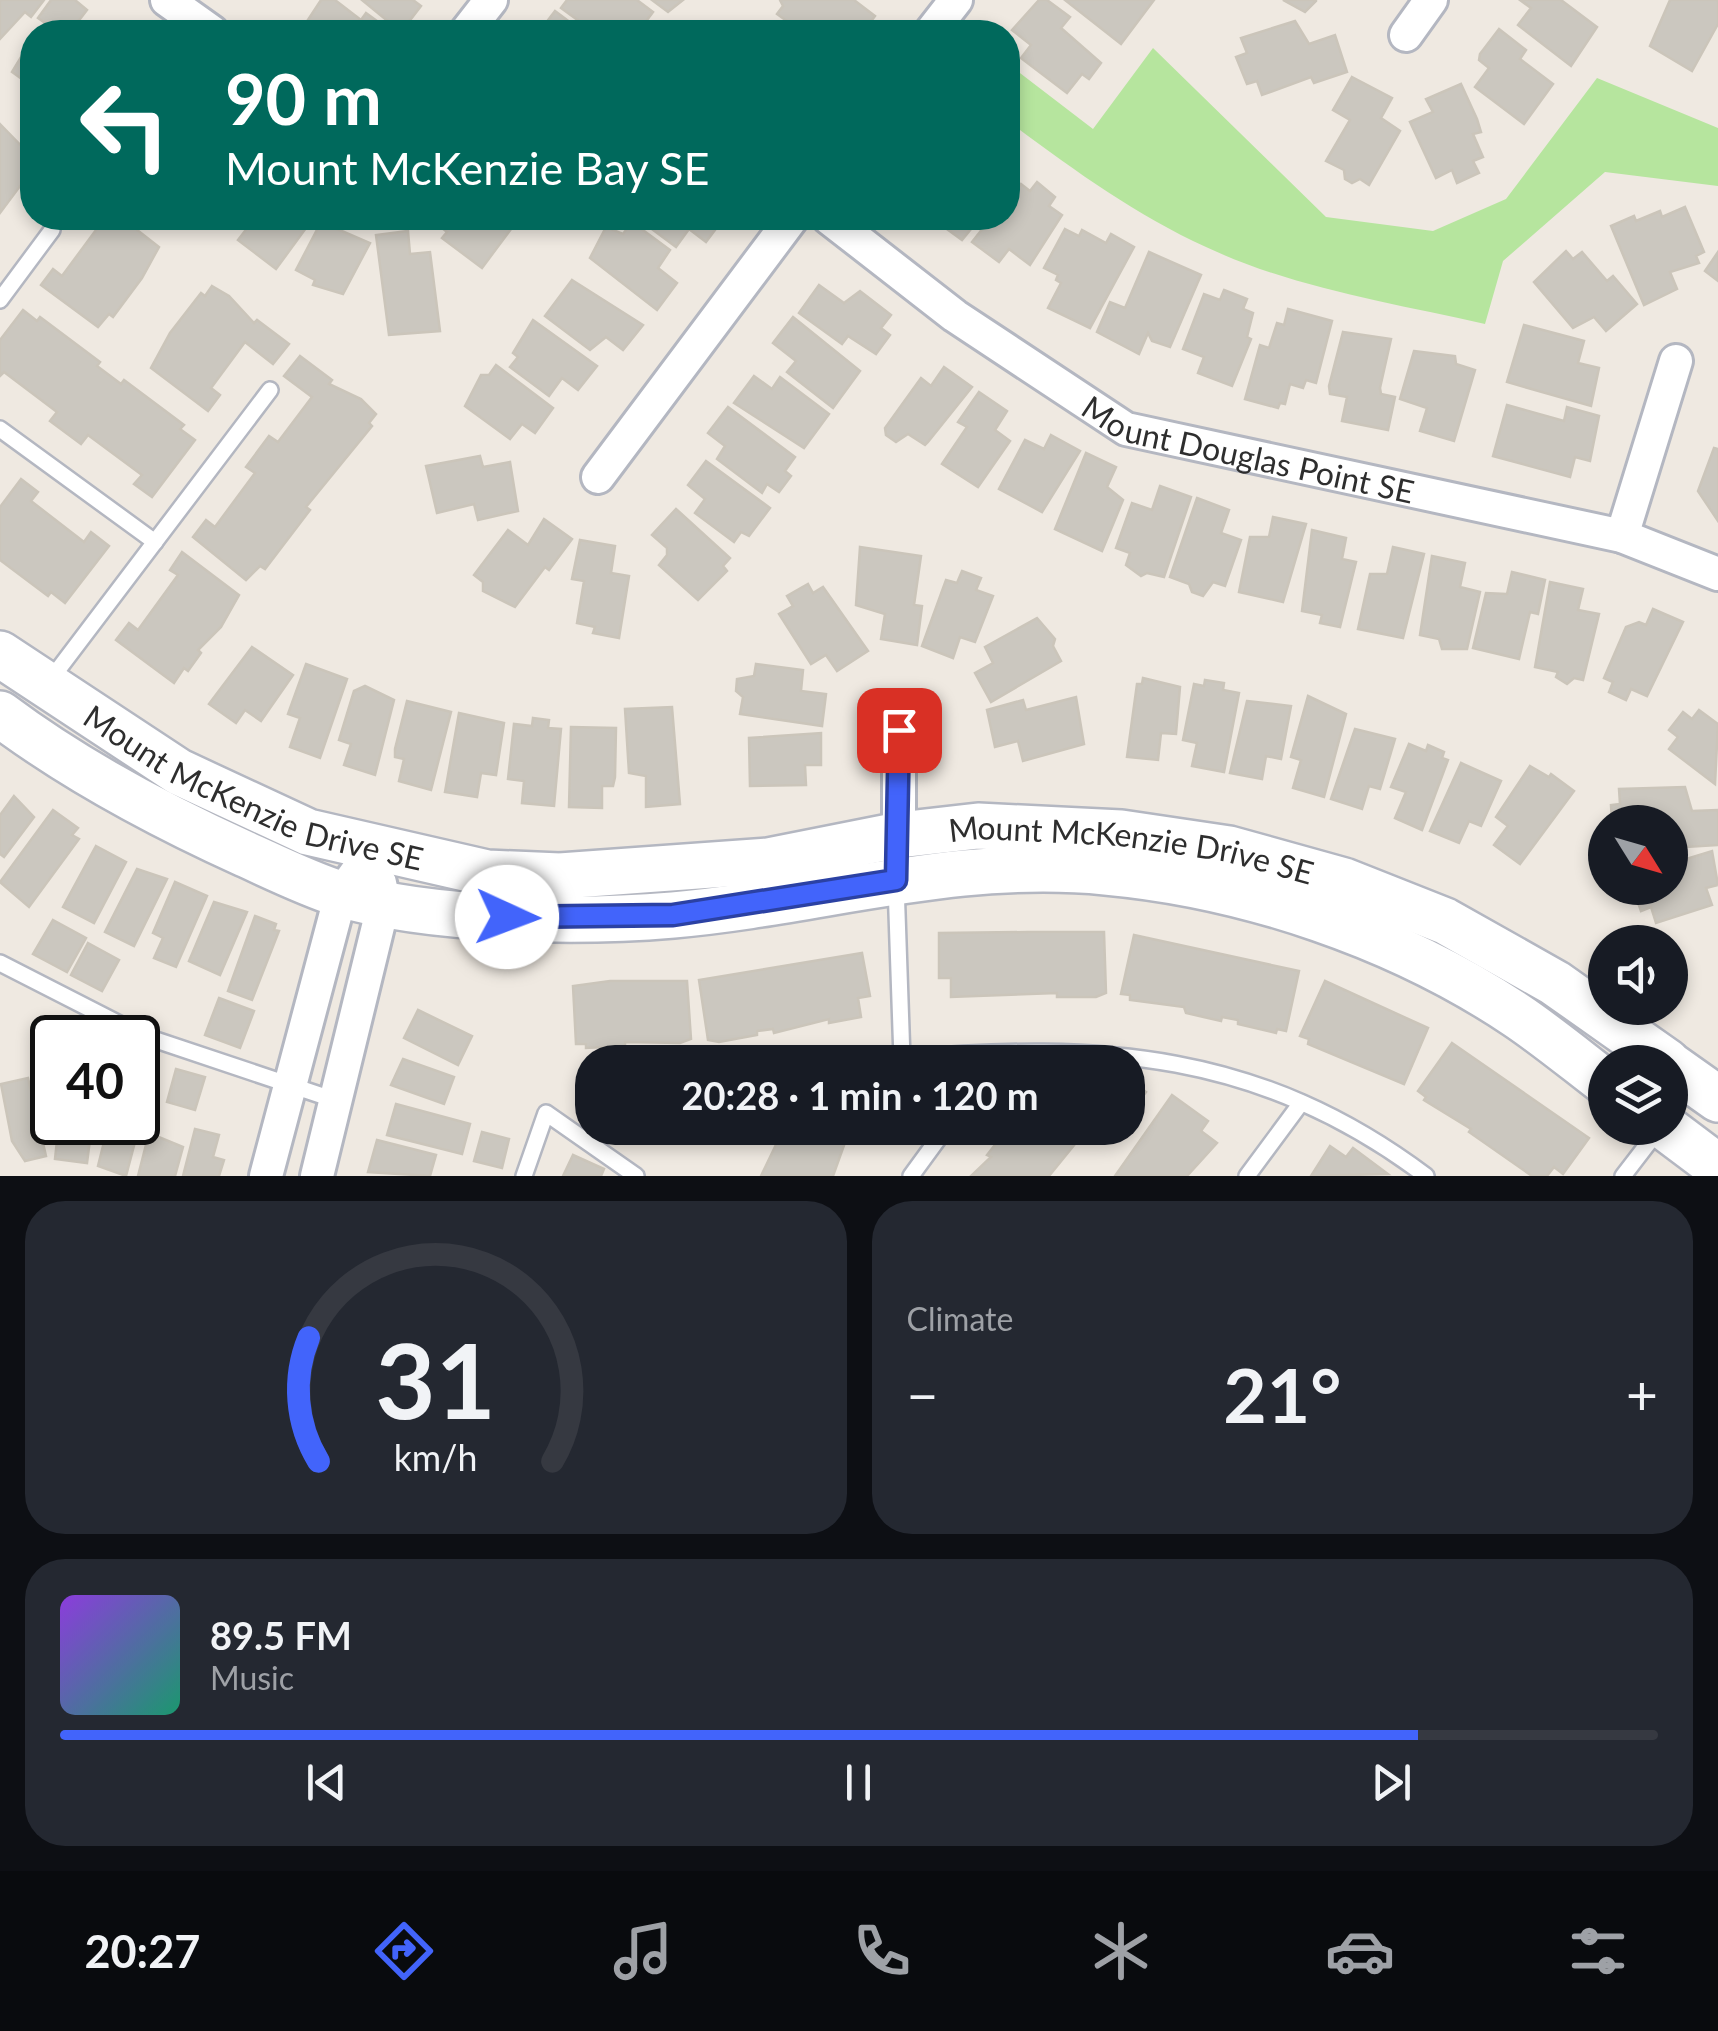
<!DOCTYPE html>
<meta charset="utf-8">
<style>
body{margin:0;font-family:Lato,sans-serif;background:#242831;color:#f1f3f6;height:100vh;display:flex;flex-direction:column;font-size:38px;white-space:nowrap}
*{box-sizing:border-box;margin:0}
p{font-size:32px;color:#9ea1a6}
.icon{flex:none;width:55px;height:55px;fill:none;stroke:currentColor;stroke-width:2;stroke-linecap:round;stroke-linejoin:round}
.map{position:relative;height:1176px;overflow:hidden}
.side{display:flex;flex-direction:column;gap:25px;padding:25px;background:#0d0f14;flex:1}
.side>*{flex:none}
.guide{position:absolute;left:20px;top:20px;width:1000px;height:210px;border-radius:40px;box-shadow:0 5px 15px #0003;background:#00695c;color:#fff;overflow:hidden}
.needle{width:65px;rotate:127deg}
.buttons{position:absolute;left:1588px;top:805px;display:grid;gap:20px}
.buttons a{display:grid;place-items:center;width:100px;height:100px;border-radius:50%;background:#171b24;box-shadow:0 5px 15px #0003;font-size:50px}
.speed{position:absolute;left:30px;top:1015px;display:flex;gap:20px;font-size:50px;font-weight:700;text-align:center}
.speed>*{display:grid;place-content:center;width:130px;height:130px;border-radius:50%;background:#171b24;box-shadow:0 5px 15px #0003;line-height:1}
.speed .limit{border:5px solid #111;border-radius:15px;background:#fff;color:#111}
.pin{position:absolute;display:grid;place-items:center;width:85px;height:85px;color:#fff;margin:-42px;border-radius:20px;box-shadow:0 5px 15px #0006}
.me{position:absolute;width:110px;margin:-55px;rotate:92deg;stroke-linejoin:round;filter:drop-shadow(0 0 8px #0008)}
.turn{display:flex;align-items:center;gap:35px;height:210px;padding:0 40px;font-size:45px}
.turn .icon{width:130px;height:130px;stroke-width:2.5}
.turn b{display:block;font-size:70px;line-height:85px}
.big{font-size:75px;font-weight:700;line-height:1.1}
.side .card{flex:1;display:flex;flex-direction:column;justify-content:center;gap:15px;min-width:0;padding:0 35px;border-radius:40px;background:#242831}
.side .dial{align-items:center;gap:0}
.dial svg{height:260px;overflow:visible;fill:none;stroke:#363941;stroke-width:7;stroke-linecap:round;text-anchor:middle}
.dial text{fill:#f1f3f6;stroke:none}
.song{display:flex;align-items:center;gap:30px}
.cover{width:120px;height:120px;border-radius:15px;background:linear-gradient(135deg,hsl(270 70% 55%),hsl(160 70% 35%))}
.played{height:10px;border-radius:5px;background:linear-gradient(90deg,#4264fb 85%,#363941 85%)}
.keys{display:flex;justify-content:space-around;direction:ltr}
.heat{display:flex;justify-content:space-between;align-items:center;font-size:55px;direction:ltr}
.side .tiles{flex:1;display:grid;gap:25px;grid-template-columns:1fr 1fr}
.card:last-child{grid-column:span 2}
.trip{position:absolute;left:575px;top:1045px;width:570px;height:100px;border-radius:40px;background:#171b24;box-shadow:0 5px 15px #0003;font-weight:700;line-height:100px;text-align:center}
.menu{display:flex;height:160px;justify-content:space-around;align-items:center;background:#090b0e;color:#9ea1a6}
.menu .icon{width:70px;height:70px}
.menu .active{color:#4264fb}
.menu b{font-size:45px;color:#f1f3f6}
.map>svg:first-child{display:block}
.green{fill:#b6e59e}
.building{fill:#cbc7bf;stroke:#cbc5ba;stroke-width:2.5}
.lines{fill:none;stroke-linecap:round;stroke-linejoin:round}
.lane-casing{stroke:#b4b7c1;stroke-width:20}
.street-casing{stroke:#b4b7c1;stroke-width:38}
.secondary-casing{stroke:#b4b7c1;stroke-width:50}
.lane{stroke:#fff;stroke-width:15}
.street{stroke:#fff;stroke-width:32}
.secondary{stroke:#fff;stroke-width:45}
.route-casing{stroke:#2b41a3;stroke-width:25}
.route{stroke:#4264fb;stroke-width:18}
.labels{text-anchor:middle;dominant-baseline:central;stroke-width:8;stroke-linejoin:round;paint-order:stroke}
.street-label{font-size:32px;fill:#2e2e2e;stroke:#fff}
</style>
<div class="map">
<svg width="1718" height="1176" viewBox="0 0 1718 1176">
<rect width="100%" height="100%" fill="#efe9e1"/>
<!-- green -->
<path class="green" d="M1153 48 1326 217 1433 231 1506 199 1597 78 1718 128V186L1605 172 1503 261 1485 324C1392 303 1293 288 1206 247 1134 214 1071 168 1008 121V64L1093 129Z"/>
<!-- building -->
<g class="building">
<polygon points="0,0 44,0 31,17 25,12 0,39"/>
<polygon points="51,0 75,0 87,10 70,32 37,32 45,23 38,18"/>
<polygon points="321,0 335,0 361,20 366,13 392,32 300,32"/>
<polygon points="362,0 413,0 421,6 401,32"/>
<polygon points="567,0 637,0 653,12 644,24 653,31 594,32 561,8"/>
<polygon points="652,0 683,0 668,12"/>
<polygon points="780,0 854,0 875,16 863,32 842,32 836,28 832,32 802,32 777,14 783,6"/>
<polygon points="1039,0 1047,0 1070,17 1061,28 1101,63 1089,79 1082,74 1067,93 1021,58 1031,45 1012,30"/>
<polygon points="1065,0 1154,0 1121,44"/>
<polygon points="1283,0 1316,0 1316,1 1305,12"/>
<polygon points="1520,0 1561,0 1597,27 1571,66 1518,25 1531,8"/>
<polygon points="1670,0 1718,0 1718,24 1692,71 1650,46"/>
<polygon points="555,11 583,32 539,32"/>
<polygon points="1295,21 1309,44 1335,35 1347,72 1314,83 1311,77 1262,95 1257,81 1247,84 1236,57 1247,53 1241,38"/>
<polygon points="1499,29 1526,50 1520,59 1553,84 1524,124 1475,87 1489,68 1479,60 1480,54"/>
<polygon points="32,39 32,81 30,85 12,72"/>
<polygon points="1352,77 1392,98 1381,118 1400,131 1369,185 1360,179 1352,183 1345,179 1344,170 1326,161 1350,120 1333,110"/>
<polygon points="1461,84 1477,119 1481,132 1473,134 1483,157 1473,161 1479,173 1457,183 1452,170 1436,178 1410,122 1433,112 1426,99"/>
<polygon points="0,124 32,157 32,183 26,178 0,213"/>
<polygon points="1037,182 1055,197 1049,206 1062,215 1030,265 1009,249 999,262 972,242 991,218 1008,218 1008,202 1021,184 1030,191"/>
<polygon points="1685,207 1704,252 1696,256 1699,263 1670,272 1677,289 1644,305 1611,226 1634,216 1636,221 1660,211 1662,217"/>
<polygon points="79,218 113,218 124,226 127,222 159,247 142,278 113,317 109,314 98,327 41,285 53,269 62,276 96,230"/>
<polygon points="255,218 303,218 309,224 276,269 238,240"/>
<polygon points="443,218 495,218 511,229 482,268 442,238 447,232 441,227 446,220"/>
<polygon points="637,218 724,218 706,242 689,229 676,247"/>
<polygon points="939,218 980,218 962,240 936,221"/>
<polygon points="321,222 370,243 343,294 313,285 315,280 296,270"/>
<polygon points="632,222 670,250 658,268 677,283 657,310 590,258 606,227 623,234"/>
<polygon points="1065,229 1079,236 1082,230 1106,243 1111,234 1134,247 1090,328 1048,308 1061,283 1056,280 1058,275 1044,268"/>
<polygon points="408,231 410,254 430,252 440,331 389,335 376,235"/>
<polygon points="1566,251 1573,259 1582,252 1607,281 1613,276 1637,304 1606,331 1594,317 1573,328 1534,282"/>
<polygon points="1149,252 1201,275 1170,347 1152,341 1148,333 1139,354 1097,332 1110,302 1125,308"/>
<polygon points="1718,252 1718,281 1705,271"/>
<polygon points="572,280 643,325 623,350 606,337 590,350 545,316"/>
<polygon points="819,285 844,303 860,291 891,315 881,328 890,335 876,354 848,336 842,344 799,313"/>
<polygon points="212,286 229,296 254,323 257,320 289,344 273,364 245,342 211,388 220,395 208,411 151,368 170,333 201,293 205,296"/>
<polygon points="1224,290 1247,299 1243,309 1253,313 1247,337 1251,339 1232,386 1198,373 1204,357 1183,349 1204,294 1220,300"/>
<polygon points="1288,309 1332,321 1316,383 1306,380 1303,388 1290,384 1285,404 1280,403 1278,408 1245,399 1260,345 1269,348 1277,323 1284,325"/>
<polygon points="23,310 37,321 40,317 100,362 97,366 121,384 124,380 184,425 180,429 195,440 152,497 134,484 142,475 88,435 81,444 50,421 57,412 4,372 0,376 0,340"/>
<polygon points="793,317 860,371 833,408 787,372 796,361 773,343"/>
<polygon points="533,320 597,366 578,390 562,378 549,396 510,367 518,357 513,353"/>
<polygon points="1524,325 1584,341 1578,363 1599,368 1591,406 1507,382"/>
<polygon points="1343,332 1391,339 1380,388 1381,394 1395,397 1388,430 1342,421 1347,397 1330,394 1329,386"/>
<polygon points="1414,351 1455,356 1456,364 1475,370 1454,441 1420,431 1427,408 1400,399"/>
<polygon points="300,356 332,380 329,384 361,399 376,414 369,423 372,426 306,507 310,510 265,569 260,566 246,580 193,537 206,520 215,527 255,473 246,467 269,436 278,442 312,397 284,376"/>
<polygon points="496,365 553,408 535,433 522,424 510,439 465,406 481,375 489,375"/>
<polygon points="944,367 972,387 928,442 925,445 908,434 896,442 886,435 885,428 921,378 931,386"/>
<polygon points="754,376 772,389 780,377 829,414 804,448 734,403"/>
<polygon points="979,392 1007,411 995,430 1010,441 978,487 942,464 967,427 958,422"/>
<polygon points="1507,405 1564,421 1567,407 1599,416 1590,461 1575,457 1570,477 1493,456"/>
<polygon points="728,407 795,457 785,471 791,476 779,492 767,484 762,493 717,459 725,446 708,433"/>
<polygon points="1051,435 1080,451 1042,512 999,489 1025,440 1044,449"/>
<polygon points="1714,448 1718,449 1718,521 1698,491"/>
<polygon points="1086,453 1116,467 1107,487 1123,500 1102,551 1055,529"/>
<polygon points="480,456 483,467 510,462 518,511 478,520 474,504 437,513 426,466"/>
<polygon points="706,461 770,508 749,536 741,532 734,542 695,513 705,499 688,485"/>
<polygon points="21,479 38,492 31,501 84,542 91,532 109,546 65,603 51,592 48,596 0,560 0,507"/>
<polygon points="1160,486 1191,497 1164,577 1147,573 1141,576 1126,565 1130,553 1116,548 1132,503 1152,510"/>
<polygon points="1197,498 1229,510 1221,533 1241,540 1225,586 1213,582 1203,596 1192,592 1189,584 1170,577"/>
<polygon points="676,509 730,558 723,566 727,571 698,600 659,565 667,555 667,548 652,535"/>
<polygon points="1273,517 1306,524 1283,602 1239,592 1250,537 1269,537"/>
<polygon points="544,519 572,539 549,570 545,567 515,607 483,591 483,582 474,575 508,530 528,545"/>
<polygon points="1312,530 1346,538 1342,559 1356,562 1340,627 1320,623 1322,615 1302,611"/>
<polygon points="580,540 615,546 611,573 629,576 619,638 593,633 595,627 577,623 584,581 572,579"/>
<polygon points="860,547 921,556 914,605 922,606 917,645 881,639 885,614 856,605"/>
<polygon points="1393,547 1424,554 1403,638 1358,629 1370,574 1387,574"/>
<polygon points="182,552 239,595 221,627 198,650 201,653 188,671 184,668 174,683 116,640 129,623 138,630 178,575 170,570"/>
<polygon points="1432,556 1465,563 1460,587 1480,592 1467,649 1442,649 1439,639 1420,635"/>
<polygon points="962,571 981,578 976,590 993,596 975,642 960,637 953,658 922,646 946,580 957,583"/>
<polygon points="1512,572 1545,580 1538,614 1530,612 1519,659 1473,648 1486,593 1507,594"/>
<polygon points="1550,582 1583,589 1578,610 1599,614 1583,680 1574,678 1567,684 1556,677 1558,672 1535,667"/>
<polygon points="808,584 813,593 823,587 868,651 837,671 826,655 811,664 779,614 793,606 787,596"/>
<polygon points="1653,609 1683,622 1647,696 1631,689 1626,700 1609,692 1613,682 1604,678 1626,627 1639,622 1646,625"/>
<polygon points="1037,618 1055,639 1053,646 1061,661 991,702 975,673 993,663 985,647"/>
<polygon points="252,647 293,675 261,721 245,710 236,723 209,704"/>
<polygon points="306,664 347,679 320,758 290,747 300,718 288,714"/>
<polygon points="756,664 803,670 801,691 826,694 822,726 740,714 743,697 736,691 737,679 754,676"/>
<polygon points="1143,678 1180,687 1176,734 1161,733 1158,760 1127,757 1137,684 1142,684"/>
<polygon points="1205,680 1224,683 1223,690 1239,693 1224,772 1192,766 1197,743 1183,740 1194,684 1204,686"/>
<polygon points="365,686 394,700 375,775 344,765 351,744 339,740 354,691"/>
<polygon points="1308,696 1346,714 1324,797 1293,788 1301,760 1291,757"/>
<polygon points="1076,697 1084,744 1023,761 1018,741 995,747 987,710 1023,700 1026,710"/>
<polygon points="407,701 451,712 431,790 399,781 404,759 395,757 395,749"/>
<polygon points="1247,701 1291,706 1281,759 1266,756 1262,779 1230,773"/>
<polygon points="672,707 680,804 646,807 646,776 629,773 625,709"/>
<polygon points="1699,710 1718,724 1715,784 1669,749 1678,737 1669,730 1683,712 1692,719"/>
<polygon points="459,713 504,723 496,775 481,773 477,797 445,792"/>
<polygon points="533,718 549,720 548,728 561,729 554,806 522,803 524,781 508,779 514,724 532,726"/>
<polygon points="571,727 616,728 615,777 613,786 602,786 602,808 569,807"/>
<polygon points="1355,729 1395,739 1380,789 1369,786 1362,809 1331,799"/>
<polygon points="821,733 821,765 805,765 806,785 750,786 749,738"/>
<polygon points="1409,744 1426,751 1428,745 1444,752 1442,758 1448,760 1422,830 1395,818 1406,792 1391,787"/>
<polygon points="1461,763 1501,781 1481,826 1469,821 1459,843 1430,831"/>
<polygon points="1530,766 1549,777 1551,774 1574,791 1520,864 1494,845 1508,826 1496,817"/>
<polygon points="1685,787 1692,811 1718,810 1718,845 1670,848 1670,822 1612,822 1611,805 1620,804 1619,789"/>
<polygon points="14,796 34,817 4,857 0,854 0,815"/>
<polygon points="53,810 78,828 72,835 79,839 29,907 0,882"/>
<polygon points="96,846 126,862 94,923 63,907"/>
<polygon points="1712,851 1718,885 1706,888 1712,905 1656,923 1651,907 1641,911 1633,888 1670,888 1670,864"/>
<polygon points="137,869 167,879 134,946 105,932"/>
<polygon points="175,882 207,896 176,967 154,958 163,938 153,933"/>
<polygon points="214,902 247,912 220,975 189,961"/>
<polygon points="255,916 276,924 274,930 279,931 252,1000 228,991"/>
<polygon points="53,920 86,938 67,972 33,954"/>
<polygon points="1028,932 1104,932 1106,993 1096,997 1057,997 1057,993 951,997 951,978 939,978 939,933"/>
<polygon points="1134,935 1299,971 1286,1031 1277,1029 1276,1033 1238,1024 1238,1020 1222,1017 1221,1021 1186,1013 1184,1007 1130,1000 1130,995 1121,994"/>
<polygon points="88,943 119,960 102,991 71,975"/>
<polygon points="862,953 870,996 858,998 861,1017 829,1023 829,1019 774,1033 773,1029 757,1031 757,1035 719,1042 708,1040 699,980"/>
<polygon points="610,981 687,981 691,1039 680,1043 625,1042 625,1046 586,1048 586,1044 576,1044 573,986"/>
<polygon points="1325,981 1428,1028 1404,1084 1308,1044 1309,1039 1300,1036"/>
<polygon points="219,998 254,1011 240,1048 205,1035"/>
<polygon points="418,1010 472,1036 458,1065 404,1038"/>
<polygon points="74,1019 107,1037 106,1038 64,1038"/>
<polygon points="1452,1043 1589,1138 1563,1174 1554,1167 1547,1176 1532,1176 1469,1132 1471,1129 1424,1100 1426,1097 1418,1091"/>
<polygon points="403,1059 454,1077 444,1104 391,1085"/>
<polygon points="176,1069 205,1077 195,1110 167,1102"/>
<polygon points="28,1078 46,1156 25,1161 12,1141 1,1084"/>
<polygon points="1128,1078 1146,1092 1128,1117"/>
<polygon points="1172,1095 1208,1121 1201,1131 1217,1143 1187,1176 1115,1176"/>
<polygon points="396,1104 470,1124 462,1154 387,1135"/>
<polygon points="59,1122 92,1124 87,1163 55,1159"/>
<polygon points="109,1122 140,1123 126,1176 98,1166"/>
<polygon points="784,1128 825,1128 847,1137 833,1176 761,1176"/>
<polygon points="1008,1128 1088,1128 1049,1176 971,1176 991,1157 987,1155"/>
<polygon points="195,1129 219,1135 213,1157 224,1160 219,1176 183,1176"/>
<polygon points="482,1132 509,1139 502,1168 474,1161"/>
<polygon points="149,1133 183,1147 175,1176 138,1176"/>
<polygon points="377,1140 436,1155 430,1176 368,1172"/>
<polygon points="1330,1146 1346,1157 1353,1148 1388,1174 1311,1176"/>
<polygon points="573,1155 604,1169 601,1176 563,1176"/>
</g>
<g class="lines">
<defs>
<g id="lane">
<polyline points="0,300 52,230"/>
<polyline points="0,429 155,542"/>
<polyline points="48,683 270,390"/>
<path d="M896 884 902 1059C1100 1041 1261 1052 1426 1176"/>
<polyline points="0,963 141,1035 335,1100"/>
<polyline points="524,1176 546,1113 636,1176"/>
<polyline points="911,1176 946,1128"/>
<polyline points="1247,1176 1301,1103"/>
<polyline points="1623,1176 1660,1128"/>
</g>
<g id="street">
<polyline points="167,0 212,32"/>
<polyline points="466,32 491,0"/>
<polyline points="931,32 956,0"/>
<polyline points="1406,35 1431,0"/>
<path id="s1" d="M829 218 955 316 1126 429 1622 536 1718 574"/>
<polyline points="598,477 792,218"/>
<polyline points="1622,536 1676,361"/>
<polyline points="899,730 899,835"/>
<polyline points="266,1176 341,894 373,849"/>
<polyline points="317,1176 384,902 380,883"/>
</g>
<g id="secondary">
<path id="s2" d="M0 654 179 772 308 832 487 873 560 876 768 861 899 835 978 826 1121 833 1229 849 1344 881 1445 921 1555 983 1667 1062"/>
<path d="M0 714C76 771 159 815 245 854 276 868 308 884 340 894 431 921 578 923 673 915 821 902 953 857 1106 872 1247 885 1398 936 1516 1015 1546 1035 1575 1059 1605 1082"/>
<polyline points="1670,1065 1718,1099"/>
<polyline points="1666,1128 1718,1167"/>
</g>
</defs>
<!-- lane casing -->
<use href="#lane" class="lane-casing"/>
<!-- street casing -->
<use href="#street" class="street-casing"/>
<!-- secondary casing -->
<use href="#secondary" class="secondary-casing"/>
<!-- lane -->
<use href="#lane" class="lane"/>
<!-- street -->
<use href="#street" class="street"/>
<!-- secondary -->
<use href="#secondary" class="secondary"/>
</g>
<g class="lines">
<defs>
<polyline id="route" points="507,917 673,915 896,880 899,730"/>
</defs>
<!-- route casing -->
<use href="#route" class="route-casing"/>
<!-- route -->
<use href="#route" class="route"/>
</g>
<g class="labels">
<!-- street labels -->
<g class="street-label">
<text stroke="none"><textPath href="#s1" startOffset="488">Mount Douglas Point SE</textPath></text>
<text stroke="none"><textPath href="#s2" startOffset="290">Mount McKenzie Drive SE</textPath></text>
<text stroke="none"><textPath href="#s2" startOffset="1190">Mount McKenzie Drive SE</textPath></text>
</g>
</g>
</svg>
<div class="buttons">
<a><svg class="needle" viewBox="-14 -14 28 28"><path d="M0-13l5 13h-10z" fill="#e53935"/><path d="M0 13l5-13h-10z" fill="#9ea1a6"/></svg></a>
<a><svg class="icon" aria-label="sound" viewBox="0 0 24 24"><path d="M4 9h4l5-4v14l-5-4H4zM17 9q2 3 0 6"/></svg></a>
<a><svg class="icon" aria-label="layers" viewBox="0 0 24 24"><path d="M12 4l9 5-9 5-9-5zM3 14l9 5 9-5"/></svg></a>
</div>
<div class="speed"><div class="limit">40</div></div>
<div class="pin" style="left:899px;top:730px;background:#d93025"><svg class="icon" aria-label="arrive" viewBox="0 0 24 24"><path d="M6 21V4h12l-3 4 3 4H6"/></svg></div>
<svg class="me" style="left:507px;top:917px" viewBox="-20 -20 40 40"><circle r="19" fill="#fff"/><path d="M0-13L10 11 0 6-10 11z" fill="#4264fb"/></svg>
<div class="trip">20:28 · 1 min · 120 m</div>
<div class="guide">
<div class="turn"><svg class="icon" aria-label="left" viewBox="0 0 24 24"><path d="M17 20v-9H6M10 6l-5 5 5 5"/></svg><div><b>90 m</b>Mount McKenzie Bay SE</div></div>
</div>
</div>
<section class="side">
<div class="tiles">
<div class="card dial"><svg viewBox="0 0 100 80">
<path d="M14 69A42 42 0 1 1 86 69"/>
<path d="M14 69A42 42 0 0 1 11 31" stroke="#4264fb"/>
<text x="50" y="56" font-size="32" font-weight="700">31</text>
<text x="50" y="72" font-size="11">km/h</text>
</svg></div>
<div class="card"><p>Climate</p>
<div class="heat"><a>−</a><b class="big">21°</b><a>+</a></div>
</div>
<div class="card">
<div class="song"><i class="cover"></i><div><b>89.5 FM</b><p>Music</p></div></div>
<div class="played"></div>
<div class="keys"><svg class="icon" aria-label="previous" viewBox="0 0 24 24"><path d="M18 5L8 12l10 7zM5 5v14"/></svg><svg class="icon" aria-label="pause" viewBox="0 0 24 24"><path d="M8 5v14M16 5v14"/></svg><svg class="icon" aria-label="next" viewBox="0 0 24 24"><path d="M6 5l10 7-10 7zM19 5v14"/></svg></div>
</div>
</div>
</section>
<nav class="menu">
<b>20:27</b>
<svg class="icon active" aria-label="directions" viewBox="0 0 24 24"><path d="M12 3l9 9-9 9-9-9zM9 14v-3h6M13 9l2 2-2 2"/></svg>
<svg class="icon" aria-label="music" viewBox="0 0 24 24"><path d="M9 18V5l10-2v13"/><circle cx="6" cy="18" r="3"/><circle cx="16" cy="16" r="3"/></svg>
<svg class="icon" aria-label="phone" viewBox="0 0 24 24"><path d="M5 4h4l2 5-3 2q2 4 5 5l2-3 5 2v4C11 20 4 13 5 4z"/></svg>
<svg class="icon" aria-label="climate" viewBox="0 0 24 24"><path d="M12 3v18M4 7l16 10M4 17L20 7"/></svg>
<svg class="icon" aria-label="car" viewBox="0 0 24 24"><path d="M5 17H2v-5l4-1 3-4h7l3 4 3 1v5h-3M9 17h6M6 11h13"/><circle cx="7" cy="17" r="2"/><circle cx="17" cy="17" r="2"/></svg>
<svg class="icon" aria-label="filters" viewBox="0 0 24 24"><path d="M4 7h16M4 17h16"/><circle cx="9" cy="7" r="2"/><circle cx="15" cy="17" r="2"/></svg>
</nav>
